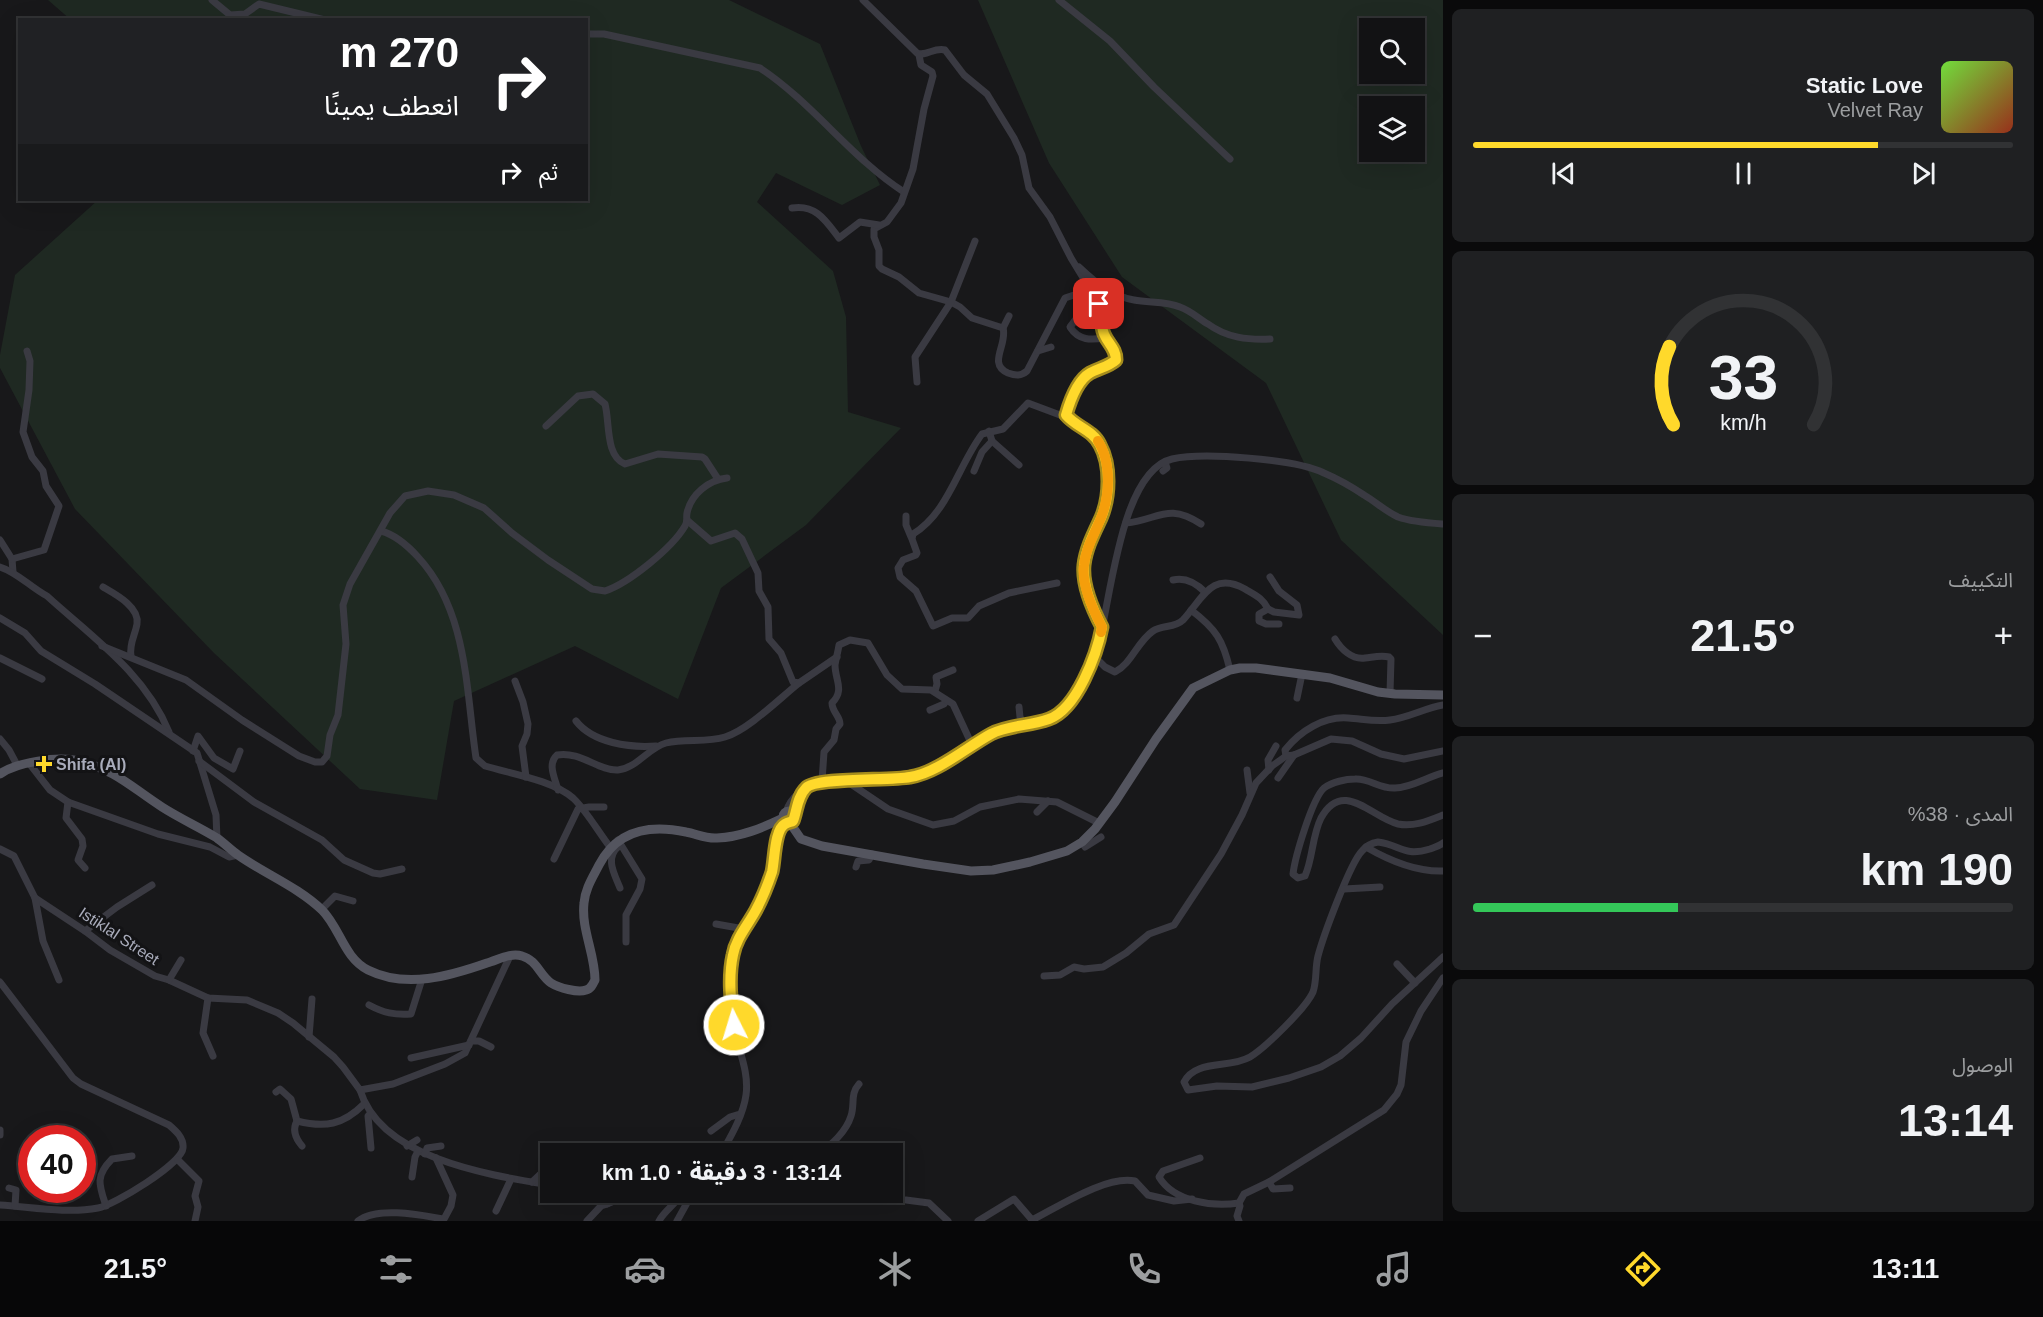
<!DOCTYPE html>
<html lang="ar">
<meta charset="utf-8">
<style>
body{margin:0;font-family:Helvetica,"Noto Sans Arabic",sans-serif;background:#1f2022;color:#f1f3f6;direction:rtl;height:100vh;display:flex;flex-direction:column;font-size:22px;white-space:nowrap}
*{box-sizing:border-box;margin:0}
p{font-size:20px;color:#9c9ea0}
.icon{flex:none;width:33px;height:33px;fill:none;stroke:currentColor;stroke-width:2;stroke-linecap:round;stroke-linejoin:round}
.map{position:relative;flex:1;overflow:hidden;direction:ltr}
.details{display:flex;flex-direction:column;gap:9px;padding:9px;background:#0a0a0b;width:600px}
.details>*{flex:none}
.guide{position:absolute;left:18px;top:18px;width:570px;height:183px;border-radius:0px;box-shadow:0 6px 24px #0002,0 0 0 2px #313234;direction:rtl;background:#202124;color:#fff;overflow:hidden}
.controls{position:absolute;left:1359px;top:18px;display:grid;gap:12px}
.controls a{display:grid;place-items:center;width:66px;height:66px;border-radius:0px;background:#121214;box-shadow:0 6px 24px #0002,0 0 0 2px #313234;font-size:30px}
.speed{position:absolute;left:18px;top:1125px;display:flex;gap:12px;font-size:30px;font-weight:700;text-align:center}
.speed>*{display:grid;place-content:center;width:78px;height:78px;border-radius:50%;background:#121214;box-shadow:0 6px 24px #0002,0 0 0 2px #313234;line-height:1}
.speed .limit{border:9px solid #d22;background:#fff;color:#111}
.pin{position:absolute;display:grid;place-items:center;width:51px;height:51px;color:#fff;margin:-26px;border-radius:12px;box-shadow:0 3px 9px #0006}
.me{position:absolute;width:66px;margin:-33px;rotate:355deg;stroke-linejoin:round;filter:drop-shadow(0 0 4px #0008)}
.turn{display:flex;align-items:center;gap:21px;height:126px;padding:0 30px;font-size:27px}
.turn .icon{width:78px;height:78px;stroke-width:2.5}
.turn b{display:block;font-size:42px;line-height:51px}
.then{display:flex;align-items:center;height:57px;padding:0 30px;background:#0003;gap:12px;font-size:22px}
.big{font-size:45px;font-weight:800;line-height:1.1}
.details .card{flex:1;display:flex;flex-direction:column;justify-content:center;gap:9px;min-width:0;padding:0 21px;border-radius:9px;background:#1f2022}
.details .dial{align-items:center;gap:0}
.dial svg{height:156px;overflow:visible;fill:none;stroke:#313234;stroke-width:7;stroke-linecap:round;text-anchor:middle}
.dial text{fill:#f1f3f6;stroke:none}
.song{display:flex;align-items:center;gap:18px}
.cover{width:72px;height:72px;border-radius:9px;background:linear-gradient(135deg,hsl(100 70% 55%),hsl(10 70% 35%))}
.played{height:6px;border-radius:3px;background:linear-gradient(90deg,#ffd92b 75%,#313234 75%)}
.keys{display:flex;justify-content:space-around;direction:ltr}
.heat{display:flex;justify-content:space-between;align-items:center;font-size:33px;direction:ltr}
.charge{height:9px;border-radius:4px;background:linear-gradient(90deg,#34c759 38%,#313234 0)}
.trip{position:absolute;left:540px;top:1143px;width:363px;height:60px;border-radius:0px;background:#121214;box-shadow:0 6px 24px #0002,0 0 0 2px #313234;font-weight:800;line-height:60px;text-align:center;direction:rtl}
.dock{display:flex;height:96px;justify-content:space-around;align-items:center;background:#070708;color:#9c9ea0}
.dock .icon{width:42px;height:42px}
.dock .on{color:#ffd92b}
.dock b{font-size:27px;color:#f1f3f6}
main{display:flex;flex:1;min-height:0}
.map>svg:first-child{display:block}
.green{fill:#1f2922;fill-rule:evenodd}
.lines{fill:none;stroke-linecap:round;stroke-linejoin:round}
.minor{stroke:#3a3a42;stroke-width:7}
.major{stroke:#54555f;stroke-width:9}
.route-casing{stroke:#a68d1c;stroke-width:15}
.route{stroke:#ffd92b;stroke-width:10}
.slow{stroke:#f59e0b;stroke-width:10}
.poi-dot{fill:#ffd92b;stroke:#131315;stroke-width:2}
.labels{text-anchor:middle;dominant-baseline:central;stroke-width:6;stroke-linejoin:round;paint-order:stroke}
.poi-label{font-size:16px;font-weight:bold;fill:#a9acbb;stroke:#131315;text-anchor:start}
.street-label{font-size:16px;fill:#a9acbb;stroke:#131315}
</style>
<main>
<section class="details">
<div class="card">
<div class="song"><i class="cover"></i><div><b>Static Love</b><p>Velvet Ray</p></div></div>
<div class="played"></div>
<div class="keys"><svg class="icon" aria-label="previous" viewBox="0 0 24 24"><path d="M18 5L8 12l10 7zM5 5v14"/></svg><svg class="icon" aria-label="pause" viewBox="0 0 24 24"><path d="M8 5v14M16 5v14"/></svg><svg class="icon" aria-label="next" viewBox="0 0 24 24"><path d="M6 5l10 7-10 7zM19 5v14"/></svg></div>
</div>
<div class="card dial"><svg viewBox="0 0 100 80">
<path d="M14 69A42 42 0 1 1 86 69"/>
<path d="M14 69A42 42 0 0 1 12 29" stroke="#ffd92b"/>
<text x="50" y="56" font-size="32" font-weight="700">33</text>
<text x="50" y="72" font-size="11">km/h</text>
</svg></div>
<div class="card"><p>التكييف</p>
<div class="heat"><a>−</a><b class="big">21.5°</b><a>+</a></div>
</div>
<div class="card"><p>المدى · 38%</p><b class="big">190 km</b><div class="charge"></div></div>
<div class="card"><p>الوصول</p><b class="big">13:14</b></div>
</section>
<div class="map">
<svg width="1443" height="1221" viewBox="0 0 1443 1221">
<rect width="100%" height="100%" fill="#18181a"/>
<!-- green -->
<g class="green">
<polygon points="48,0 729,0 820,44 861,146 880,185 842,205 776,173 757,202 833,271 846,317 848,412 901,428 806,525 721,588 678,699 575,646 454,701 437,800 360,789 214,653 75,509 0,368 0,355 15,275 98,200 586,200 586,20 71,20"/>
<path d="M978 0H1443V635L1341 540 1266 383 1122 277 1049 163ZM1370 28H1414V74H1370ZM1370 106H1414V152H1370Z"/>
</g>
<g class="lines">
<!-- minor -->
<g class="minor">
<polyline points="212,0 230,15 245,14 259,4 325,20"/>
<path d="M863 0 917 53C926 57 934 47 945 50L964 75 987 94 1014 138 1022 155 1029 188 1050 217 1071 258 1099 304 1101 327 1105 338 1116 351 1117 360C1108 367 1099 368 1090 373 1078 380 1070 401 1067 415 1076 427 1093 430 1100 445 1109 463 1110 490 1104 509 1099 528 1086 544 1084 565 1082 585 1093 610 1102 627"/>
<polyline points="1059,0 1110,41 1154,87 1230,159"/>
<path d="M586 34H604L760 68C813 103 851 158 904 192"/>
<path d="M919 55 921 65 932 72 933 76 924 109 913 169 901 203 887 222 874 229V237L879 250V266L882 269 899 277 919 293 951 302 960 307 972 318 1003 328C1008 344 987 364 1008 373 1016 376 1021 376 1027 371L1065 298 1074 295 1094 294"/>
<path d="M792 208C816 204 826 221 839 238L860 222 879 225"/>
<path d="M1079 267C1095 282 1111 296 1134 300 1149 303 1166 301 1180 307 1191 311 1198 318 1208 324 1227 338 1248 340 1270 339"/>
<path d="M1083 310 1070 327C1079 341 1091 340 1105 338"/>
<polyline points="1003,328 1009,316"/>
<polyline points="1038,351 1051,347"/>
<polyline points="917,382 915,357 951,302 975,241"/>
<path d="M546 426 578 396 593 394 605 404C610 422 605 456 625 464L658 454 702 457 705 459 718 479"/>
<polyline points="992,441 1019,465"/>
<polyline points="974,471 982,452 992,441 989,431"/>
<polyline points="1163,471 1167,468 1165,462"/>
<polyline points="906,516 906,525 911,537"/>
<polyline points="688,521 711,541 735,533 742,539 758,573 759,591 768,607 769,639 781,653 793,682 799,683 837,657"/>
<path d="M1126 523C1159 520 1167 502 1201 524"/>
<path d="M381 531C396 535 408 546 418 557 468 611 466 691 476 758L485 766C512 774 552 780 573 798 586 810 599 833 610 847"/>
<polyline points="0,540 12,559 13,572"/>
<polyline points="12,559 44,550 59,506 46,486 43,471 32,457 23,432 29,390 30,361 27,351"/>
<path d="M0 567C17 572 30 587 47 596 92 637 145 673 169 732"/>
<path d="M1173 580C1185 577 1196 583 1205 592"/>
<path d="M1057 583 1009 593 979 606 968 618H952L933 626 916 591 900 577 898 568 903 560 916 555 917 553 912 539 913 534C948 513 958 466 982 434L1003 429 1028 403 1068 418"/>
<path d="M103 587C115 594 140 607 137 624 135 636 129 643 131 656"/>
<polyline points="1268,609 1259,614 1259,621 1266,624 1279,624"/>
<path d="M1191 610C1216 629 1223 640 1230 670"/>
<polyline points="0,618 25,633 41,651 95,684 197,753 216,815 217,839"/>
<path d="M1335 639C1341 649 1352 660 1365 658 1374 657 1381 655 1389 657L1391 659 1390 693"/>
<path d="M102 646 186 680 242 720 299 756 315 762H322L327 756 330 735 338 715 346 644 343 605 350 584 390 513 405 496 428 491 454 495 484 508 512 533 548 560 592 589 605 591C629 583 672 548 685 526 688 521 686 518 687 513 691 494 709 480 727 478"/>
<path d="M1094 656 1105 667 1115 672C1132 663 1137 642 1153 631 1162 625 1175 628 1183 620 1202 600 1211 570 1245 589 1255 595 1263 598 1268 609L1274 612 1299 615 1297 605 1279 591 1270 577"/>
<polyline points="0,658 42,679"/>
<polyline points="515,681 523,702 528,724 527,734 522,746 526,777"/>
<polyline points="935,691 937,684 936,677 953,670"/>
<polyline points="1297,698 1302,674"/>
<polyline points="1019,707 1020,717 1024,725"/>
<polyline points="930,710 944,704 946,701"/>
<path d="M576 721C593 743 630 748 656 746"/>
<polyline points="0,739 9,750 17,765"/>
<polyline points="193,751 198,736 214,758 233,769 240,751"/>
<path d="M1286 756 1285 750C1300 731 1324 716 1348 718 1363 719 1375 722 1390 720 1408 718 1425 708 1443 705"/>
<polyline points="199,761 254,802 322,840 344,860 373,873 380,874 402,869"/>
<polyline points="29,763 50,790 68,802 158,834 210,847 229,857 238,855"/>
<polyline points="1247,770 1250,793"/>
<polyline points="1269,770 1268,760 1276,746"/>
<path d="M1443 773C1427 777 1411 788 1395 788 1380 789 1369 778 1355 779 1346 779 1332 782 1324 788 1312 799 1295 857 1293 874L1298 878 1305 876C1313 858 1312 836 1321 818 1343 778 1372 818 1398 824 1414 827 1428 821 1443 815"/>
<polyline points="1278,778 1294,755"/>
<path d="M822 781 824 752 834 740 836 729 840 724C840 716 832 712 832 703 845 690 835 680 835 665 836 658 838 652 839 645L850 640 868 643 887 675 902 689 931 690 953 704 972 745"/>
<polyline points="848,782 888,809 933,825 954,821 980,807 1019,799 1057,802 1099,823"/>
<path d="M558 790C555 778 547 764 557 755 581 751 598 771 618 770 637 768 648 748 666 743 685 738 706 743 725 737 748 730 779 699 799 683"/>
<polyline points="68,802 66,818 82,839 83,846 78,860 85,868"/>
<path d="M786 812C791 795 806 786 822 781 850 781 897 785 921 774 949 762 972 739 1000 730 1021 723 1047 726 1064 710 1079 695 1093 661 1099 641 1111 598 1121 471 1172 459 1203 452 1296 459 1324 473 1338 479 1352 487 1364 495 1376 502 1385 511 1398 517 1412 522 1428 523 1443 524"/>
<polyline points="1037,812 1048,801"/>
<polyline points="794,814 805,790"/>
<polyline points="618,840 642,879 640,889 626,915 626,942"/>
<polyline points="1082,842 1085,847 1101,837"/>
<path d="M1443 843C1439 846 1435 847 1430 849 1403 857 1401 845 1378 842 1372 843 1366 846 1362 851 1350 863 1323 937 1318 956 1315 967 1317 981 1313 992 1306 1008 1265 1048 1250 1057 1229 1069 1196 1059 1184 1082L1188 1090 1217 1086 1252 1087 1289 1078 1321 1067 1340 1056 1361 1038 1392 1004 1443 957"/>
<path d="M619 846C604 858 615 875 620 888"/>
<path d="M1366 847C1390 861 1416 872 1443 871"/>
<polyline points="0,849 14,856 35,898 85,931 110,950 155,976 169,980 208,998 247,1000 278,1013 293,1023 334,1057 343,1067 360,1090 393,1084 445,1064 465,1053 510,956"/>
<polyline points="554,859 578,809 589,807 604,807"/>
<polyline points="856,867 858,861 869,860 872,854"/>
<polyline points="1344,889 1380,887"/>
<polyline points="35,898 43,941 59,980"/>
<polyline points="321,910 335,896 353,901"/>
<polyline points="716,924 744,929"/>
<polyline points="85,931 117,907 152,885"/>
<polyline points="1397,964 1415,983"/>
<polyline points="1044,976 1060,975 1074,967 1084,969 1103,967 1126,953 1149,934 1174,925 1221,854 1242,815 1256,783 1272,766 1286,756 1294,755 1331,739 1352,741 1381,754 1404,759 1443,751"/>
<polyline points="169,980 181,960"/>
<path d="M0 982 73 1078 81 1084 169 1125C176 1131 184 1138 183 1148 182 1164 114 1205 98 1208 67 1214 31 1207 0 1205"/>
<polyline points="208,998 203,1033 213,1056"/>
<path d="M369 1005C384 1013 394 1015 411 1014L422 979"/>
<polyline points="309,1037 312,999"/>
<polyline points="471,1041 479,1041 491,1047"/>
<polyline points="411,1058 469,1045"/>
<path d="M360 1090C381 1159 489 1175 550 1185"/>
<path d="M276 1092 280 1089 291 1099 297 1121C325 1128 343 1125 364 1104"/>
<polyline points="371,1113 368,1116 371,1148"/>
<path d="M297 1121C292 1130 296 1139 302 1146"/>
<polyline points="0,1130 0,1135"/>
<polyline points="711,1131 730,1117 740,1114"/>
<polyline points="407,1146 417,1140"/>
<polyline points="425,1154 427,1148 441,1146"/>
<polyline points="570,1154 574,1151"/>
<path d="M721 1154C731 1136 743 1116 746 1095 749 1074 740 1053 735 1033 730 1010 729 983 732 960 735 941 746 927 755 911 762 899 767 886 771 873 777 856 772 835 787 822"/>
<path d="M819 1154C832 1144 846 1132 851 1116 855 1104 850 1094 859 1084"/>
<polyline points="436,1158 453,1195 451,1206 443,1221"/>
<path d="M1200 1158 1163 1171 1159 1177C1174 1202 1213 1207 1239 1203"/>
<polyline points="178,1160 199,1181 195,1196 198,1207 195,1221"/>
<polyline points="412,1177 415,1157 418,1151"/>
<polyline points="532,1182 550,1165"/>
<polyline points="1269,1182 1273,1189 1290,1188"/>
<polyline points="9,1188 16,1190 15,1206"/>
<polyline points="587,1192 599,1197 607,1204 633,1193 642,1192"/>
<polyline points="906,1200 929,1203 948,1221"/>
<path d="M106 1206C99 1185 95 1176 112 1159L132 1156"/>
<polyline points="496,1211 511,1179"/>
<path d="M1032 1220C1058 1207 1106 1175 1135 1181L1148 1195 1174 1201 1192 1199"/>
<path d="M358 1221C377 1206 421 1215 443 1219"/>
<polyline points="587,1221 601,1206 607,1204"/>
<path d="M659 1221C664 1211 676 1204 683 1192"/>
<polyline points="677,1221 693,1192"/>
<polyline points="978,1221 1014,1199 1033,1221"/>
<polyline points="1239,1221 1237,1216 1240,1206 1239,1203 1244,1194 1269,1182 1384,1110 1397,1094 1401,1085 1406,1042 1421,1011 1443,978"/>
</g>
<!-- major -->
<g class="major">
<path d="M0 774C17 762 58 756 79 761 116 770 131 787 162 807 179 818 199 827 217 838 224 843 231 850 238 855 265 874 298 887 322 910 340 928 344 958 368 970 406 989 450 976 487 963 498 960 511 952 522 956 537 960 540 976 551 983 559 988 578 993 586 990 591 989 593 984 595 980 595 954 581 929 584 903 585 889 593 877 599 865 617 830 649 824 686 832 697 834 706 839 717 838 741 837 762 828 783 818"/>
<circle cx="789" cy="817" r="6"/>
<polyline points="790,823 801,839 822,846 923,864 971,871 993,870 1030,862 1067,851 1082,842 1095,829 1115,802 1156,739 1193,688 1230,670 1240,668 1256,668 1330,678 1378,692 1395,694 1443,695"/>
</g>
</g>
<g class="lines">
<defs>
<path id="route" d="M734 1025C731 1002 728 978 733 955 736 938 748 925 756 910 762 899 768 884 772 872 775 860 774 830 785 824 788 822 791 822 793 821 797 811 797 797 806 788 816 777 891 781 910 777 937 773 967 747 991 734 1008 725 1030 726 1049 719 1077 709 1097 654 1102 627 1093 610 1082 585 1084 565 1086 548 1094 533 1101 518 1110 497 1111 465 1100 445 1093 430 1076 427 1066 415 1070 401 1078 380 1090 373 1099 368 1108 367 1116 360 1116 348 1108 344 1104 334 1100 324 1102 314 1099 304"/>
</defs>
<!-- route casing -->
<use href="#route" class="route-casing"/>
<!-- route -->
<use href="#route" class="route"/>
<!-- slow -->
<path class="slow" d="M1098 441C1110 459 1110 488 1104 509 1099 528 1086 544 1084 565 1081 585 1093 610 1102 627L1101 632"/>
</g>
<!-- markers -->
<path class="poi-dot" d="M41 755h6v6h6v6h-6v6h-6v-6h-6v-6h6z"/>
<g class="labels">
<!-- poi labels -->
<g class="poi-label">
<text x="56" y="764">Shifa (Al)</text>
</g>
<!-- street labels -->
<g class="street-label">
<text transform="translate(119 936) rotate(33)">Istiklal Street</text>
</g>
</g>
</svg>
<div class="controls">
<a><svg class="icon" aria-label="search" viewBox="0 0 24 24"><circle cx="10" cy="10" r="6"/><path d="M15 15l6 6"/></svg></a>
<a><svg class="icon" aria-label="layers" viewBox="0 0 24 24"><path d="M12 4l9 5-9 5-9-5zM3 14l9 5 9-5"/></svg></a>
</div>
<div class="speed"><div class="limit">40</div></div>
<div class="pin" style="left:1099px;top:304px;background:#d93025"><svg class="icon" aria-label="arrive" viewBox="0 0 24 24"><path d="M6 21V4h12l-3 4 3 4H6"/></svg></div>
<svg class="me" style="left:734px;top:1025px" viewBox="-20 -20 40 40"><circle r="17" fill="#ffd92b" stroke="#fff" stroke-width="3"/><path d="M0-11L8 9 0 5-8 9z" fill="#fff"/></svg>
<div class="trip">13:14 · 3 دقيقة · 1.0 km</div>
<div class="guide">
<div class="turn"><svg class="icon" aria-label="right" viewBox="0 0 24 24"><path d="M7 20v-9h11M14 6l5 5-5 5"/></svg><div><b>270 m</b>انعطف يمينًا</div></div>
<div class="then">ثم<svg class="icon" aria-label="right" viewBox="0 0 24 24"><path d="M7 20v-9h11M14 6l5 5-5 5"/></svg></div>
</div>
</div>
</main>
<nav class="dock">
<b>13:11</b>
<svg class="icon on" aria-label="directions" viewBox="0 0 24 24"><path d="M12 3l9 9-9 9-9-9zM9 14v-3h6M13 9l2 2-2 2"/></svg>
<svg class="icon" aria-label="music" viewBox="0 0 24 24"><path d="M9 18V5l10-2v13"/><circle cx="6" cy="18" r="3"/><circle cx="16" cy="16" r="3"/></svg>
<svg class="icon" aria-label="phone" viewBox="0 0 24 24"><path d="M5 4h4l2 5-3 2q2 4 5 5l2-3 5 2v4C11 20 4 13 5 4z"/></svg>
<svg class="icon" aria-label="climate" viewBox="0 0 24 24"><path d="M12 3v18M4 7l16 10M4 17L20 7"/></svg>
<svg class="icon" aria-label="car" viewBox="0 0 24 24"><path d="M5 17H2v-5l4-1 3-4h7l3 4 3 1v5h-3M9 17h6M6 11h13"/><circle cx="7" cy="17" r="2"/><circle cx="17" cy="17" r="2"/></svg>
<svg class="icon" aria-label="filters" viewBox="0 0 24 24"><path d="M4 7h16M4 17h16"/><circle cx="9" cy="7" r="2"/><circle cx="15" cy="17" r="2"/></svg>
<b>21.5°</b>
</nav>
